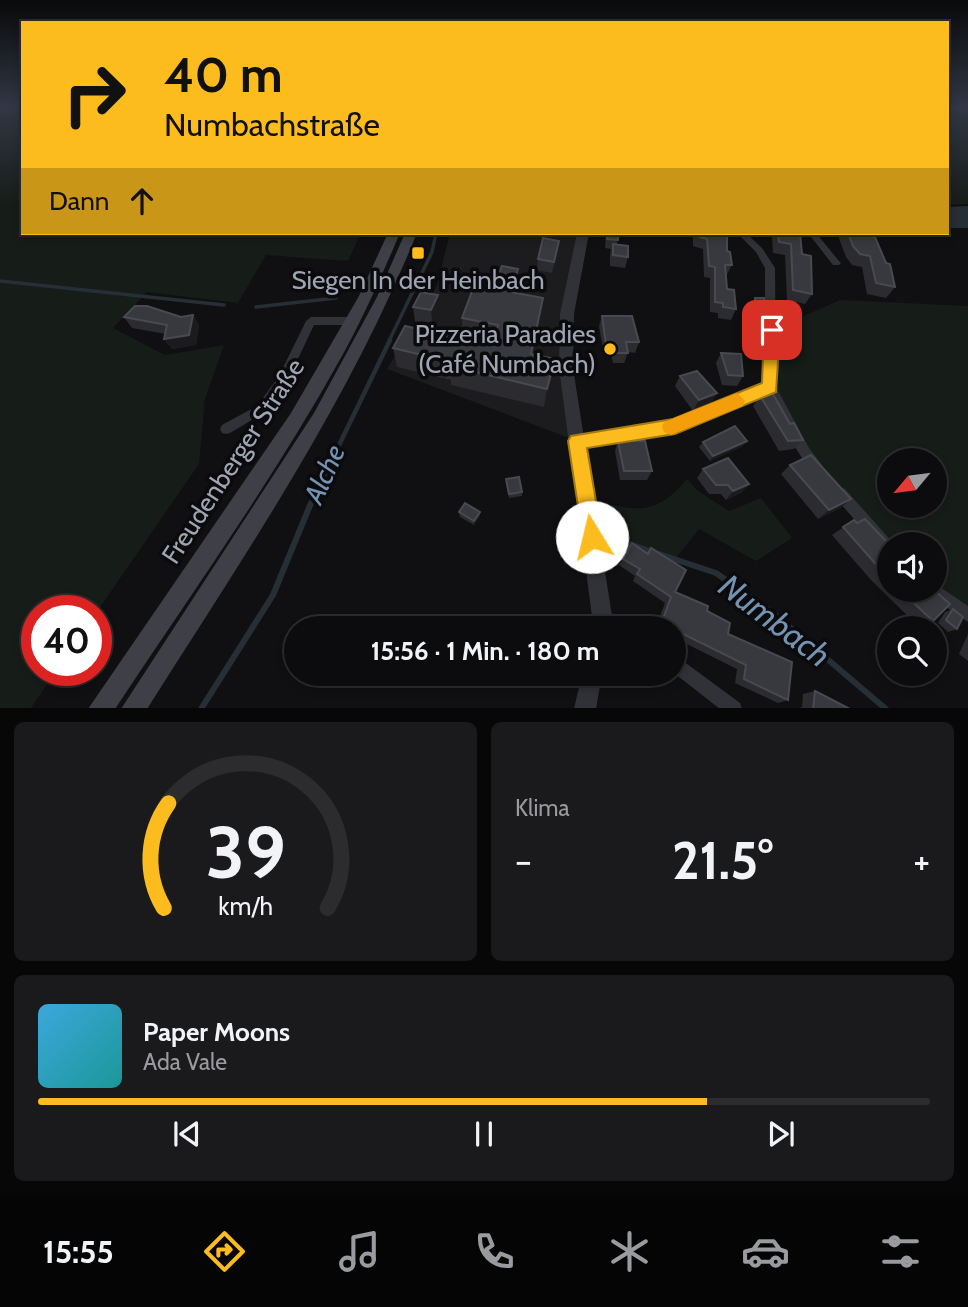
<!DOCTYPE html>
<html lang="de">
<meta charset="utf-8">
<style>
body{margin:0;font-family:Cabin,sans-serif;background:#1a1a1c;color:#f1f3f6;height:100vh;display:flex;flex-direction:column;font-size:26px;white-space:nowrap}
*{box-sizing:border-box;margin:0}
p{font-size:23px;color:#9a9b9e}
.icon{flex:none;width:38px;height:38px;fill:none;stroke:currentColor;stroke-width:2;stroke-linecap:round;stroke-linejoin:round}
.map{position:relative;height:708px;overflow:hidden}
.panel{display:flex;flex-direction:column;gap:14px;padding:14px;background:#070708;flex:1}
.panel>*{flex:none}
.banner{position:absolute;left:21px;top:21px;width:928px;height:214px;border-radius:0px;box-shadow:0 4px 10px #0003,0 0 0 2px #2c2c2e;background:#fdbc1d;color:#111;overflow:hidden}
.needle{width:46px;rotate:241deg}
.buttons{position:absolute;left:877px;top:448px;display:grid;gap:14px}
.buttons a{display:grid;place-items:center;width:70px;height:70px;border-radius:50%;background:#0c0c0e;box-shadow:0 4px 10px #0003,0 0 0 2px #2c2c2e;font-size:35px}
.speed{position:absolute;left:21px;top:595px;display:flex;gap:14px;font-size:35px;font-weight:700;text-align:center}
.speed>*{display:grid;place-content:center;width:91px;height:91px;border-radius:50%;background:#0c0c0e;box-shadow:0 4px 10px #0003,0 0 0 2px #2c2c2e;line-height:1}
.speed .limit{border:10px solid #d22;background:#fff;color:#111}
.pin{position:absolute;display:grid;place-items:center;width:60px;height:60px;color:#fff;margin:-30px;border-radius:14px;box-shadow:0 4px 10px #0006}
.me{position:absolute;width:77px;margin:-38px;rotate:351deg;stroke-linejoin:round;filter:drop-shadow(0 0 5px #0008)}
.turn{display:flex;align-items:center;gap:24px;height:147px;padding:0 28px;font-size:32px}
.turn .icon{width:91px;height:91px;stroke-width:2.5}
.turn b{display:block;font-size:49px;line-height:60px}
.then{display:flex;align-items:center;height:66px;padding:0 28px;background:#0003;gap:14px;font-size:26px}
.big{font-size:52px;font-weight:800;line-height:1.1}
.panel .tile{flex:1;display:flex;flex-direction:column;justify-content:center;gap:10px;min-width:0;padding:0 24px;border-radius:10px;background:#1a1a1c}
.panel .dial{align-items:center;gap:0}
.dial svg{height:182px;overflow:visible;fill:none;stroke:#2c2c2e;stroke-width:7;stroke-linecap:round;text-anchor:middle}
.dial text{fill:#f1f3f6;stroke:none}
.song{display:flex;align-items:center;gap:21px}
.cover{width:84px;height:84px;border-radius:10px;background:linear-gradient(135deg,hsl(200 70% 55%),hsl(180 70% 35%))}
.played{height:7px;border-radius:4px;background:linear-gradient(90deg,#fdbc1d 75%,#2c2c2e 75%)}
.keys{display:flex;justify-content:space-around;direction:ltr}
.heat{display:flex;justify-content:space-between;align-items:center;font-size:38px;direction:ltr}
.panel .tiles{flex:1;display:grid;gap:14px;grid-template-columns:1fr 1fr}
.tile:last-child{grid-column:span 2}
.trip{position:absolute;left:284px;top:616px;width:402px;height:70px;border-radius:35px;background:#0c0c0e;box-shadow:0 4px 10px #0003,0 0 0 2px #2c2c2e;font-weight:800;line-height:70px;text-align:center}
.tabs{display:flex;height:112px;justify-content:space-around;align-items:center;background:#050506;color:#9a9b9e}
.tabs .icon{width:49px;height:49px}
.tabs .current{color:#fdbc1d}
.tabs b{font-size:32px;color:#f1f3f6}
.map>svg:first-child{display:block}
.built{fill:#1c1c1f}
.green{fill:#161c17;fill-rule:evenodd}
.water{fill:#262e36}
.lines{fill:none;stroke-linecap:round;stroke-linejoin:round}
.stream-far2{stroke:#262e36;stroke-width:3.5}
.stream-far1{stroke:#262e36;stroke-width:4.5}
.stream{stroke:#262e36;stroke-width:6}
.minor{fill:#313237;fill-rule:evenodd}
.tertiary{fill:#313237;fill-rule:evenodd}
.secondary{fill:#3f4047;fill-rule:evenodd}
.wall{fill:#2c2c30}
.shaded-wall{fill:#1b1b1e}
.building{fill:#38393e;stroke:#484a50;stroke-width:2}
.route{fill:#fdbc1d;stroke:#a47a13;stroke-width:2}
.slow{fill:#f59e0b}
.poi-dot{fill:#fdbc1d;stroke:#0b0b0d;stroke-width:2.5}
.labels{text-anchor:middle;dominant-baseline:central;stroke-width:7;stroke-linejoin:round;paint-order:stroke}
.poi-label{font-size:26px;fill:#a0a5b3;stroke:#0b0b0d}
.street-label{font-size:26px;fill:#a0a5b3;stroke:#0b0b0d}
.water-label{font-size:28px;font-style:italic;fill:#7492b1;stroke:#0b0b0d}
.near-water-label{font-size:33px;font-style:italic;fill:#7492b1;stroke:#0b0b0d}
</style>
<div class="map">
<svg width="968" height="709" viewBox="0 0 968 709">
<rect width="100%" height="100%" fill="#101012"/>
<!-- built -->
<polygon class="built" points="450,233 583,233 567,314 577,441 387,369 437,286"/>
<!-- green -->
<g class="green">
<polygon points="0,107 23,107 23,233 361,233 348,261 266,255 238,303 147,292 113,328 165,355 224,345 205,399 199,464 96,613 37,611 37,670 57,670 31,708 0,708"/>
<polygon points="947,107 968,107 968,204 947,205"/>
<path d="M840 300 968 306V615L934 590V544H889L805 452 770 387 772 330ZM889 460H934V506H889Z"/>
<path d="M687 479 698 491 729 511 761 498 792 538 756 561 699 529 676 558 614 539 592 537 586 499C632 509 653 520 687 479Z"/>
</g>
<!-- water -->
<polygon class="water" points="968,206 968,228 947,228 947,207"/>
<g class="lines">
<!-- stream-far2 -->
<g class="stream-far2">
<polyline points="0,281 224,305"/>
<polyline points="256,307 336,298"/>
<polyline points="389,341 432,252 436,233"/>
</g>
<!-- stream-far1 -->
<polyline class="stream-far1" points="310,505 390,340"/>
<!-- stream -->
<g class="stream">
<polyline points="614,539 716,573 772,612 886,709"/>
<polyline points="201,709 273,595 311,503"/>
</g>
<!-- minor -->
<g class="minor">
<path d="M737 233H746L762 248 775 268 776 387 809 448 822 465 820 469 816 471C798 462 777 412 768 393L675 431 577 446 573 445 571 441 573 437 577 436 674 421 765 384V268L756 252Z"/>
<polygon points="808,233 816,233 839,261 841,263 839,265 833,265"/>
<polygon points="311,317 352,317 357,321 352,325 314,325 287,382 265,412 230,433 226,434 222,433 220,429 222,425 257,406 279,376 306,321"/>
<polygon points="840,487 845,489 894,544 889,544 889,556 884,554 835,497 834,493 835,489"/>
<polygon points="934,583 968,606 968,622 929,595 927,590 934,590"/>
<polygon points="602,609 633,623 635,628 612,628 597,621 595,616 597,611"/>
<polygon points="674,655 679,658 740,703 742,709 720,709 674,673"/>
</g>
<!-- tertiary -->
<g class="tertiary">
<polygon points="577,233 589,233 574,314 573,368 612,616 610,628 590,628 592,616 559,368 560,314"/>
<polygon points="582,674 602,674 596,709 574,709"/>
</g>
<!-- secondary -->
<g class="secondary">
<path d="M388 233H400C381 277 362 321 338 363 271 483 191 594 115 709H88L291 413 359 296Z"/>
<path d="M405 233H417C346 407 247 551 147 709H121L314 413 377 297Z"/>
</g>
</g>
<!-- wall -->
<g class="wall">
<polygon points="486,233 520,233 519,237"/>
<polygon points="606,233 618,233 617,245 628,257 625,268 610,266 610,255 611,249 605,248"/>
<polygon points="693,233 727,233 727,251 732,265 726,276 727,289 736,309 731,320 718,318 718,313 710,312 710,278 704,277 703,249 693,246"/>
<polygon points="775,233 800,233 802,254 812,294 805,304 787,300 785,255 773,253 772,237"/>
<polygon points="837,233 866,233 895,287 886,298 867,294 862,267 852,265 846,257"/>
<polygon points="559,241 552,273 537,270 538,259"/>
<polygon points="518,269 517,288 515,293 543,298 541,317 533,355 555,359 551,378 544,407 451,385 451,380 397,367 393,348 416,329 413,307 421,292 440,317 433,332 492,346 493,343 463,338 462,318 493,289"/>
<polygon points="755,298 765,345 762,350 750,348 752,304"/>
<polygon points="193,315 199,325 196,345 172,349 164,339 166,334 132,328 124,317 181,317"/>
<polygon points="602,316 639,342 635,353 628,352 624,363 613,363 611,355 604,355 599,326"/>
<polygon points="721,353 743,376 737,386 722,385 716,363"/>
<polygon points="680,376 717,393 711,403 693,411 675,386"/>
<polygon points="760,396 790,424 803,440 794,449 779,451 753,406"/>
<polygon points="618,441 652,471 647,480 620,480 615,451"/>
<polygon points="703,442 743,446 710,461 699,447"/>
<polygon points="790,465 851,499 840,508 818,519 781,474"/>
<polygon points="703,469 749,484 741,493 726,500 721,494 709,494 697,478"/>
<polygon points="506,479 522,492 522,496 509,498 506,484"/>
<polygon points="459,512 480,512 480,516 474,525 460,517"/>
<polygon points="854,520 889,550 889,590 934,590 933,621 918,626 871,580 832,535"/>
<polygon points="632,543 647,553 651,548 675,592 707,611 788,700 778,703 735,683 737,669 677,639 674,637 674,628 663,628 657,624 665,603 633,581 635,576 619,565"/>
<polygon points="953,609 957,629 948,632 938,623 945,612"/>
<polygon points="968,634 968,661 959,654"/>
<polygon points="497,674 512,674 511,680"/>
<polygon points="525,674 561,674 558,685 555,688 524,675"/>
<polygon points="815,691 850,709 795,709 802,707 803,694"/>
</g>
<!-- shaded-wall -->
<g class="shaded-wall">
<polygon points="518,269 517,288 509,312 511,292"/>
<polygon points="438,295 440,317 433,332 431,310"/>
<polygon points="543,298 541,317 529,373 531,354"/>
<polygon points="193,315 199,325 196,345 172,349 164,339"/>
<polygon points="555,359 551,378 544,407 547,389"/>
<polygon points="717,393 711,403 693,411 699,400"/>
<polygon points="747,441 743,446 710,461 713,456"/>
<polygon points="749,484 741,493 726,500 733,491"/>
<polygon points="851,499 840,508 818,519 829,510"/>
<polygon points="480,512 480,516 474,525 474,521"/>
</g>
<!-- building -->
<g class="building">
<polygon points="608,233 618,233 618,240 607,239"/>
<polygon points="697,233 727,233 727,251 730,252 732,265 725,265 727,289 734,290 736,309 723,307 723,303 715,302 715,267 709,266 707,239 697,236"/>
<polygon points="778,233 800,233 802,254 811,256 812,294 793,290 791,244 779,242"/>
<polygon points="848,233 866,233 867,235 875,237 886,263 890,264 895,287 876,283 870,256 860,254 853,246"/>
<polygon points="543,238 559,241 554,262 538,259"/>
<polygon points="613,244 628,246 628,257 613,255"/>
<polygon points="502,266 518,269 511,292 543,298 531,354 555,359 547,389 450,366 452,362 393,348 405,326 492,346 498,325 462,318 474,286 493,289"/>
<polygon points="421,292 438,295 431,310 413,307"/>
<polygon points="755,298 764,298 765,345 754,342"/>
<polygon points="135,306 147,306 181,317 193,315 189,335 164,339 167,325 124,317"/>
<polygon points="602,316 632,316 639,342 626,342 628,353 616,353 614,345 606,345"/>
<polygon points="721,353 741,354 743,376 728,375"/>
<polygon points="697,371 717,393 699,400 680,376"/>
<polygon points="773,394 790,424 794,423 803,440 788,441 760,396"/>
<polygon points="735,426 747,441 713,456 703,442"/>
<polygon points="618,441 645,441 652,471 624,471"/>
<polygon points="811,455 851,499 829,510 790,465"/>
<polygon points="728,458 749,484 733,491 728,485 716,485 703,469"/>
<polygon points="519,477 522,492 509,494 506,479"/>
<polygon points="465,503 480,512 474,521 459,512"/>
<polygon points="865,519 889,544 889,579 843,527 854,520 857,523"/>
<polygon points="632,543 648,554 651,548 686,570 675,592 708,606 707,611 730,623 728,634 792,662 788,700 744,679 746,665 683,634 663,619 671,597 637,574 640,569 623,559"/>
<polygon points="900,590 934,590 950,604 933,621"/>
<polygon points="953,609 963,617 957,629 946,620"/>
<polygon points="502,674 512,674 511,678"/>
<polygon points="532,674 561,674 558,685"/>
<polygon points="815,691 850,709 813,709"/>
</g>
<!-- sky -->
<linearGradient id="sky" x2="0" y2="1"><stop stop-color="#09090a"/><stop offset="0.52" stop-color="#313744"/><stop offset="1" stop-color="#313744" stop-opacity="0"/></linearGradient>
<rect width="968" height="206" fill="url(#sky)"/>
<!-- route -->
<polygon class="route" points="772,324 780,330 776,392 675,434 587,448 602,537 599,545 592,548 584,545 568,441 571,436 673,419 762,383 764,330"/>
<!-- slow -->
<polygon class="slow" points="737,393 745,401 743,406 671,435 664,432 662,427 664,422"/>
<!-- markers -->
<g class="poi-dot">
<rect x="411" y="246" width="14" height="14" rx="3.5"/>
<circle cx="610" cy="349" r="7"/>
</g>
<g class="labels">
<!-- poi labels -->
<g class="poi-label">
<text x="418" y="280">Siegen In der Heinbach</text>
<text x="596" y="334" text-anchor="end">Pizzeria Paradies<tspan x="596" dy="30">(Café Numbach)</tspan></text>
</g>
<!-- street labels -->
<g class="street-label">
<text transform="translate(233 461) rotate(-57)">Freudenberger Straße</text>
</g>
<!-- water labels -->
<g class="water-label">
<text transform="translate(324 474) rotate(-66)">Alche</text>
</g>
<!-- near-water labels -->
<g class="near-water-label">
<text transform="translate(775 620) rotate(37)">Numbach</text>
</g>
</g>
</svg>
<div class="buttons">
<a><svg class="needle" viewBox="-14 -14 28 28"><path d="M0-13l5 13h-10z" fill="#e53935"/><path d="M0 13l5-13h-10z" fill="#9a9b9e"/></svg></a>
<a><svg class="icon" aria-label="sound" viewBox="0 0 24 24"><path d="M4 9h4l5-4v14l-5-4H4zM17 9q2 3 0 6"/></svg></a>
<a><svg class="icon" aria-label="search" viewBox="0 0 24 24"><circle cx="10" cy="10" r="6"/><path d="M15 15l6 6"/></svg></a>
</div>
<div class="speed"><div class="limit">40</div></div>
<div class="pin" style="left:772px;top:330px;background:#d93025"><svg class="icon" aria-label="arrive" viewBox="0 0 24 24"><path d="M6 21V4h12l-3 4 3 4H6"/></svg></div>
<svg class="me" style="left:592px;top:537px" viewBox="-20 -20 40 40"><circle r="19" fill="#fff"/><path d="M0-13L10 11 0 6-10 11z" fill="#fdbc1d"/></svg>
<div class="trip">15:56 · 1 Min. · 180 m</div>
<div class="banner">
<div class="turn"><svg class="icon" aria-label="right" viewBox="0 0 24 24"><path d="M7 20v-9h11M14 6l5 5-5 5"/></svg><div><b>40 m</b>Numbachstraße</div></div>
<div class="then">Dann<svg class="icon" aria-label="ahead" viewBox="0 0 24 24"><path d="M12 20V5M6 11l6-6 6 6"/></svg></div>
</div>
</div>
<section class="panel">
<div class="tiles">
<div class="tile dial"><svg viewBox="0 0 100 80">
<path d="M14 69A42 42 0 1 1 86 69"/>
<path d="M14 69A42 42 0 0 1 16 23" stroke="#fdbc1d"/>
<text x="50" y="56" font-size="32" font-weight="700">39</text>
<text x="50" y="72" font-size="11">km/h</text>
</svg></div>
<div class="tile"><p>Klima</p>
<div class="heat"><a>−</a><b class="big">21.5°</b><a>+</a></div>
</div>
<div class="tile">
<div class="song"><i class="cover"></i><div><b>Paper Moons</b><p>Ada Vale</p></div></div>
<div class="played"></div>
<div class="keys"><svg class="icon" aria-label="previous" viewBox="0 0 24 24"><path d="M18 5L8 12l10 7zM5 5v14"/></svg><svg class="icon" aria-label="pause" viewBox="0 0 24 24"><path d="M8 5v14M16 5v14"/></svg><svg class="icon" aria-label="next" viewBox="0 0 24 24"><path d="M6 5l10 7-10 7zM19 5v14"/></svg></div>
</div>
</div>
</section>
<nav class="tabs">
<b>15:55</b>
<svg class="icon current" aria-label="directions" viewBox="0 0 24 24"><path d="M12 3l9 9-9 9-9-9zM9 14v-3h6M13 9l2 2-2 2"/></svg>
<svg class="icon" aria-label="music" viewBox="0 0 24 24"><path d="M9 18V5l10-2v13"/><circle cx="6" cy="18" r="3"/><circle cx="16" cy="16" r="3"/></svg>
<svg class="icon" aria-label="phone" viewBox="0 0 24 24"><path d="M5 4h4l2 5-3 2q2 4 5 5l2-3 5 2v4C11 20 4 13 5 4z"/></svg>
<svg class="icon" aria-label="climate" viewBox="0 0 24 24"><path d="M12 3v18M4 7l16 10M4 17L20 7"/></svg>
<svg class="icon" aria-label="car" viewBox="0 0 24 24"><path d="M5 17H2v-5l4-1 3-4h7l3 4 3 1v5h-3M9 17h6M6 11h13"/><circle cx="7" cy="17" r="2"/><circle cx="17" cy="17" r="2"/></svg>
<svg class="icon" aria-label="filters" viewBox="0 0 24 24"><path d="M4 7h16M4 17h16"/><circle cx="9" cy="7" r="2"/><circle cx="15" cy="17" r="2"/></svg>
</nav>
